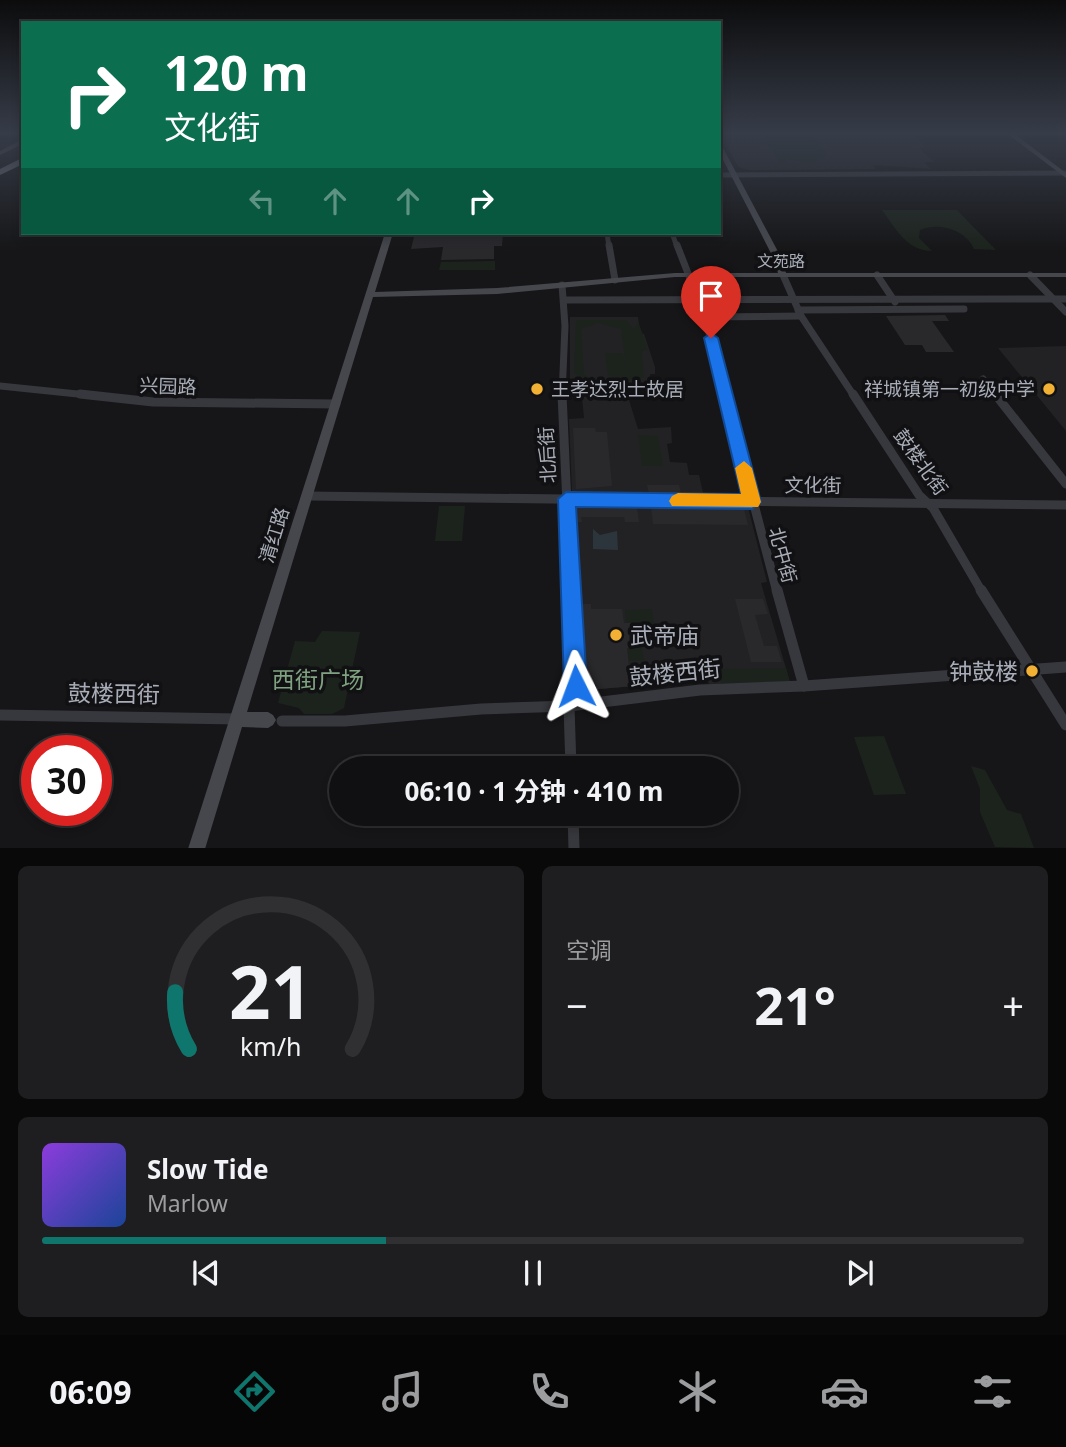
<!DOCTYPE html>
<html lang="zh">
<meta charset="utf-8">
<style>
body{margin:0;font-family:"Noto Sans","Noto Sans SC",sans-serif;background:#1e1e20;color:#f1f3f6;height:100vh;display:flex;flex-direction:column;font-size:26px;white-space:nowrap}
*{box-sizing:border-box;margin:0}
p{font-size:23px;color:#9c9d9f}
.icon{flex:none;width:38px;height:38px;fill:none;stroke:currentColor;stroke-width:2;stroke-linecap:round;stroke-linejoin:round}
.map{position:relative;height:848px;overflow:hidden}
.side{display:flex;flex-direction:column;gap:18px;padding:18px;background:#09090a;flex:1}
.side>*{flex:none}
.hud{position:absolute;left:21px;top:21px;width:700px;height:214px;border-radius:0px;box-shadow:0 4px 10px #0003,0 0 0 2px #303032;background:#0b6e4f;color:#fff;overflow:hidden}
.speed{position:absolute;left:21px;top:735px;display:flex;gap:14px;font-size:35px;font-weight:700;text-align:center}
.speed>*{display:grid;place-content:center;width:91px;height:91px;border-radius:50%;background:#101012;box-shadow:0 4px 10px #0003,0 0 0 2px #303032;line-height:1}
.speed .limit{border:10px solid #d22;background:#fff;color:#111}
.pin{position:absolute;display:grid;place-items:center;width:60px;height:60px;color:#fff;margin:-72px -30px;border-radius:50% 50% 50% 0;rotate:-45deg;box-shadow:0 0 7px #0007}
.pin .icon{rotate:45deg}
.me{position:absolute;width:77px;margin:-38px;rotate:357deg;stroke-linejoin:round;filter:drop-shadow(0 0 5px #0008)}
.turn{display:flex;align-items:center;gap:24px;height:147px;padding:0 28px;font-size:32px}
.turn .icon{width:91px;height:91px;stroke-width:2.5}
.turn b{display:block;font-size:49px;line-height:60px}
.lanes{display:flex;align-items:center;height:66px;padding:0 28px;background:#0003;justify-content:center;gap:35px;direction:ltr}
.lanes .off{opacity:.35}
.big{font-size:52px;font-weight:700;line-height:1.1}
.side .widget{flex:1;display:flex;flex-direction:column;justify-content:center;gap:10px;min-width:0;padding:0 24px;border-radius:10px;background:#1e1e20}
.side .dial{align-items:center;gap:0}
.dial svg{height:182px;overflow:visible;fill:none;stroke:#303032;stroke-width:7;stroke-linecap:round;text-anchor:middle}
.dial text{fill:#f1f3f6;stroke:none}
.song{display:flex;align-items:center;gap:21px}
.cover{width:84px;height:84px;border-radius:10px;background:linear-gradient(135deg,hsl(270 70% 55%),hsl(220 70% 35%))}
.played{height:7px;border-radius:4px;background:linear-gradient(90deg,#0f766e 35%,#303032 35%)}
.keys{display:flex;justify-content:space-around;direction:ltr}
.heat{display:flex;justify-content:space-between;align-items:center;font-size:38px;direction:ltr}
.side .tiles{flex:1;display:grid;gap:18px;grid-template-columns:1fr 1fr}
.widget:last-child{grid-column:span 2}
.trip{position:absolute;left:329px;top:756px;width:410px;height:70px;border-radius:35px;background:#101012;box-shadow:0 4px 10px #0003,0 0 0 2px #303032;font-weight:700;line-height:70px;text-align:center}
.dock{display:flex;height:112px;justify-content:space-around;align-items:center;background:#060607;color:#9c9d9f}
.dock .icon{width:49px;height:49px}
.dock .selected{color:#0f766e}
.dock b{font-size:32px;color:#f1f3f6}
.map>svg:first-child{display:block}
.built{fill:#222225}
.green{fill:#1c231d;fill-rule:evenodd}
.water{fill:#2c353c}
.building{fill:#29292c}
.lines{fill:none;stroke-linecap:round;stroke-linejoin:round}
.street-far3{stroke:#37383d;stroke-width:5}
.street-far2{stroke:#37383d;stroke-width:7}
.street-far1{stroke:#37383d;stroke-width:9}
.street{stroke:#37383d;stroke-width:11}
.secondary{fill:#45474d;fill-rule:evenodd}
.highway{fill:#63666e;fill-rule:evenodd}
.route{fill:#1a73e8;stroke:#114b97;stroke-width:2}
.slow{fill:#f59e0b}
.poi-dot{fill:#f2b134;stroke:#111113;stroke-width:2.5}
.labels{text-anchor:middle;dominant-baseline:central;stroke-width:7;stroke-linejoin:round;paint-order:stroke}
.far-street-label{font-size:16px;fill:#a8adb8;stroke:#111113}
.street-label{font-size:19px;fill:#a8adb8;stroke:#111113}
.poi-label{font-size:19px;fill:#a8adb8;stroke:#111113;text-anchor:start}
.near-poi-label{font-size:23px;fill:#a8adb8;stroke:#111113;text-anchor:start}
.near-street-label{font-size:23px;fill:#a8adb8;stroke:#111113}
.near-park-label{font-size:23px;fill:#7fa381;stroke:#111113}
</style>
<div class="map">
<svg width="1066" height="849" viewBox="0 0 1066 849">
<rect width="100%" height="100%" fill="#161618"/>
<!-- built -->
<g class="built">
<polygon points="720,132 910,132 926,147 919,148 934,162 924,162 931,169 873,165 875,169 749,170 738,167"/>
<polygon points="570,317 638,317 640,333 644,334 655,367 655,374 650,374 651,380 647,383 625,387 638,429 671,427 672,443 667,444 670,462 687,463 689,475 699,475 704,497 646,498 647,507 748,507 767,582 761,583 790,682 709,684 707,675 699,675 697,669 667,671 669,683 588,690 585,670 579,670 572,507 637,508 635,497 579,497 572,494 569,419 584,418 582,398 570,398"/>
<polygon points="1066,346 1066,431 998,348"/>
</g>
<!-- green -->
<g class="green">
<polygon points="761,132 809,132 825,152 825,157 811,163 785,159 786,163 780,163"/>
<path d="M882 210H957L996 250 974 249C965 229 939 222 920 230L919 238 932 251C907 251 896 229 882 210Z"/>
<polygon points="495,261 495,270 439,270 441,262"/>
<path d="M576 320H627L634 330 638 321 648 350 642 351 644 377 624 382V386C605 386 589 382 574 373ZM598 323 621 329 627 376 623 353H605L608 376 624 378 599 381 584 375 581 329Z"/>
<polygon points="638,435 658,436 663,466 642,466"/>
<polygon points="439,506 465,506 462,541 435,541"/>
<polygon points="652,609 654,625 639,626 644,661 629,661 628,649 637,649 634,623 626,623 625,610"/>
<polygon points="322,631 360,632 344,708 332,714 304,714 299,708 278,703 295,641 315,642"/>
<polygon points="786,668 790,682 721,683 717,669"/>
<polygon points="884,736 906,794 874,795 854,737"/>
<polygon points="971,766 985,770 1007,810 1021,814 1034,848 995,847 980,812 980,789"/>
</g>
<!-- water -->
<polygon class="water" points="593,529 600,535 617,531 618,550 593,549"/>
<!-- building -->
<g class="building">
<polygon points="415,233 503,233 502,246 494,246 494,259 441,260 443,247 411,249"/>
<polygon points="945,315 949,321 932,321 954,352 926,352 922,345 905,345 886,316"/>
<polygon points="573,428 595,428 596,432 607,432 612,486 576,489"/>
<polygon points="647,485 679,485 681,493 649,493"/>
<polygon points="651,507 744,509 748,525 653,524"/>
<polygon points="637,508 639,522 625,522 624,517 581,517 582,522 575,522 574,509"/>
<polygon points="735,599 763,599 768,614 755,615 764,646 777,646 782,662 751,662"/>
<polygon points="580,604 591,604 591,609 622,609 624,623 633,623 637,648 627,648 629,667 665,664 669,683 588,690"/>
<polygon points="697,665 717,669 720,681 708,681 707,675 699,675"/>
</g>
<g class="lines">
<!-- street-far3 -->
<g class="street-far3">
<polyline points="719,175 1066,173"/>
<polyline points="607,233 609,247"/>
<polyline points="672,233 677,247"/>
</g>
<!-- street-far2 -->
<g class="street-far2">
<polyline points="609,245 615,280"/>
<polyline points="677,245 705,317 725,396"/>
<polyline points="783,275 801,316 854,396"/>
<polyline points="877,275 895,302"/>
<polyline points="1030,275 1066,312"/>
<polyline points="562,285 565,326 562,396"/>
<polyline points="564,300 1066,299"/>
<polyline points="798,310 964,309"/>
<polyline points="705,317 801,316"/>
<polyline points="983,379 997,396"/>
<polyline points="0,386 97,396"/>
</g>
<!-- street-far1 -->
<g class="street-far1">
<polyline points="80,394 153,402 336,404"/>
<polyline points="562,394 571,592"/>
<polyline points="725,394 777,592"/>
<polyline points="853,394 919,495 933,508 982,592"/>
<polyline points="995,394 1066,484"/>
<polyline points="308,496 1066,505"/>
</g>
<!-- street -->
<g class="street">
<polyline points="777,590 804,686"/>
<polyline points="981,590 1066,725"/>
<polyline points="0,715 238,719"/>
<polyline points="282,721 345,721 481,709 569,706 700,690 804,686 1066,667"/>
<polyline points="571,768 569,706 576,686 571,590"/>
<polyline points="573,814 574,849"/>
</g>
<!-- secondary -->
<g class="secondary">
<polygon points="1005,132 1012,132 1066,173 1066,178"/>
<polygon points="23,139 23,144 0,155 0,151"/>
<polygon points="719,144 722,146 783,261 786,273 1066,273 1066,277 675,277 497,294 373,297 247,712 268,712 273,715 276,720 273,725 268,728 242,727 205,849 188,849 385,233 393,233 375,292 497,288 675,273 778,273 775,261 719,152"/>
</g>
<!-- highway -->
<polygon class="highway" points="20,159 23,159 23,164 0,175 0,169"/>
</g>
<!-- sky -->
<linearGradient id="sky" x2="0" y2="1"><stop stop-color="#0c0c0d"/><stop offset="0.53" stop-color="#363c48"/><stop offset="1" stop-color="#363c48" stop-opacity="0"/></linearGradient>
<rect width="1066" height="251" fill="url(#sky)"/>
<!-- route -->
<polygon class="route" points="711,333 718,338 761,502 752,509 576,507 587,686 583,694 576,697 568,694 564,686 558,499 566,492 741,494 704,338"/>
<!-- slow -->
<polygon class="slow" points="744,461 752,468 761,502 758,507 672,506 669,501 672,496 678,493 741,494 735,468"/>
<!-- markers -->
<g class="poi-dot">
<circle cx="537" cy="389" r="7"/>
<circle cx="1049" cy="389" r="7"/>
<circle cx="616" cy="635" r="7"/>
<circle cx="1032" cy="671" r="7"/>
</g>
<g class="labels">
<!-- far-street labels -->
<g class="far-street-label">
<text x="781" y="261">文苑路</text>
</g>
<!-- street labels -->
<g class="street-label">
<text transform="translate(168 386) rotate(2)">兴园路</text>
<text transform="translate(547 455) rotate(-93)">北后街</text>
<text transform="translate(921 462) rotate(54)">鼓楼北街</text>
<text x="813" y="485">文化街</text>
<text transform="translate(274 535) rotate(-73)">清红路</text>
<text transform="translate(783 555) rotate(75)">北中街</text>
</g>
<!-- poi labels -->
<g class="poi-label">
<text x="551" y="389">王孝达烈士故居</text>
<text x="1035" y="389" text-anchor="end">祥城镇第一初级中学</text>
</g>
<!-- near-poi labels -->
<g class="near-poi-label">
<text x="630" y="635">武帝庙</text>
<text x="1018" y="671" text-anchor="end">钟鼓楼</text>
</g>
<!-- near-street labels -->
<g class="near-street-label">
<text transform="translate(675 672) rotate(-6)">鼓楼西街</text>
<text transform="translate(114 693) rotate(1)">鼓楼西街</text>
</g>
<!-- near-park labels -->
<g class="near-park-label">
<text x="318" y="679">西街广场</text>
</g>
</g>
</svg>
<div class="speed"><div class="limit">30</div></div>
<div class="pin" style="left:711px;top:338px;background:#d93025"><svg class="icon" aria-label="arrive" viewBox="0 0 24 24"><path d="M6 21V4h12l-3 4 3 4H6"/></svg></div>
<svg class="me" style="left:576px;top:686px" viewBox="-20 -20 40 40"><path d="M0-17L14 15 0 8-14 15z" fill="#1a73e8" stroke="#fff" stroke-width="4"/></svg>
<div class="trip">06:10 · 1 分钟 · 410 m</div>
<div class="hud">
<div class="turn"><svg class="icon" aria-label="right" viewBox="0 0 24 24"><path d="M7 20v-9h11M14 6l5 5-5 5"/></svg><div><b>120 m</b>文化街</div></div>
<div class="lanes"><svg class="icon off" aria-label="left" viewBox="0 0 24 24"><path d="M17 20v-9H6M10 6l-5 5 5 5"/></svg><svg class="icon off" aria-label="ahead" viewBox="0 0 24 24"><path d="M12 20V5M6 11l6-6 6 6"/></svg><svg class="icon off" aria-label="ahead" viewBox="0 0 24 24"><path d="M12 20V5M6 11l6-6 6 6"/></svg><svg class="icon" aria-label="right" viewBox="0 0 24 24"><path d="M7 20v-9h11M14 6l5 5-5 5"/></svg></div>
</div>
</div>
<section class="side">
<div class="tiles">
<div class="widget dial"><svg viewBox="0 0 100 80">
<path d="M14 69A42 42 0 1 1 86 69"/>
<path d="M14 69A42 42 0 0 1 8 44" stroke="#0f766e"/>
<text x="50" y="56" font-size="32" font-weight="700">21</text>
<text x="50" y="72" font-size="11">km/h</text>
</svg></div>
<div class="widget"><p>空调</p>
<div class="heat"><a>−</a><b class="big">21°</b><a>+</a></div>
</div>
<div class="widget">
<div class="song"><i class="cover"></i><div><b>Slow Tide</b><p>Marlow</p></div></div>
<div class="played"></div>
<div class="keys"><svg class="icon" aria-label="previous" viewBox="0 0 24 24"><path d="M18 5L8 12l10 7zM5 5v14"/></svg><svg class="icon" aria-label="pause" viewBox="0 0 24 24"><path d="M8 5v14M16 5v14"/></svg><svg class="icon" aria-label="next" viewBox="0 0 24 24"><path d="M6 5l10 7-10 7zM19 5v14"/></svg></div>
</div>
</div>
</section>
<nav class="dock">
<b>06:09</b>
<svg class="icon selected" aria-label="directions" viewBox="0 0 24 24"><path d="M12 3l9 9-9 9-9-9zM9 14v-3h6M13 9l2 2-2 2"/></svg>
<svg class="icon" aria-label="music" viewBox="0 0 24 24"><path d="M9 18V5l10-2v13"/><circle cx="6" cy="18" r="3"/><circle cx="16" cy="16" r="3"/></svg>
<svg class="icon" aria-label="phone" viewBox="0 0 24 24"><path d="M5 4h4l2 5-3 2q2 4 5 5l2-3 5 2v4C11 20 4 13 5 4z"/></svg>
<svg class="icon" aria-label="climate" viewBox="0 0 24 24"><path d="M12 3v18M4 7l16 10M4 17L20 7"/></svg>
<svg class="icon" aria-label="car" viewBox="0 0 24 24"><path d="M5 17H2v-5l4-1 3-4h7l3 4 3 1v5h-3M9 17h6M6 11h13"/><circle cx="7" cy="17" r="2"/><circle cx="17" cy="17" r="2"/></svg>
<svg class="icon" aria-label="filters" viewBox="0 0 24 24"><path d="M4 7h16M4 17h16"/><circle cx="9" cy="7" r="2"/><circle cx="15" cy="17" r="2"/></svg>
</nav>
